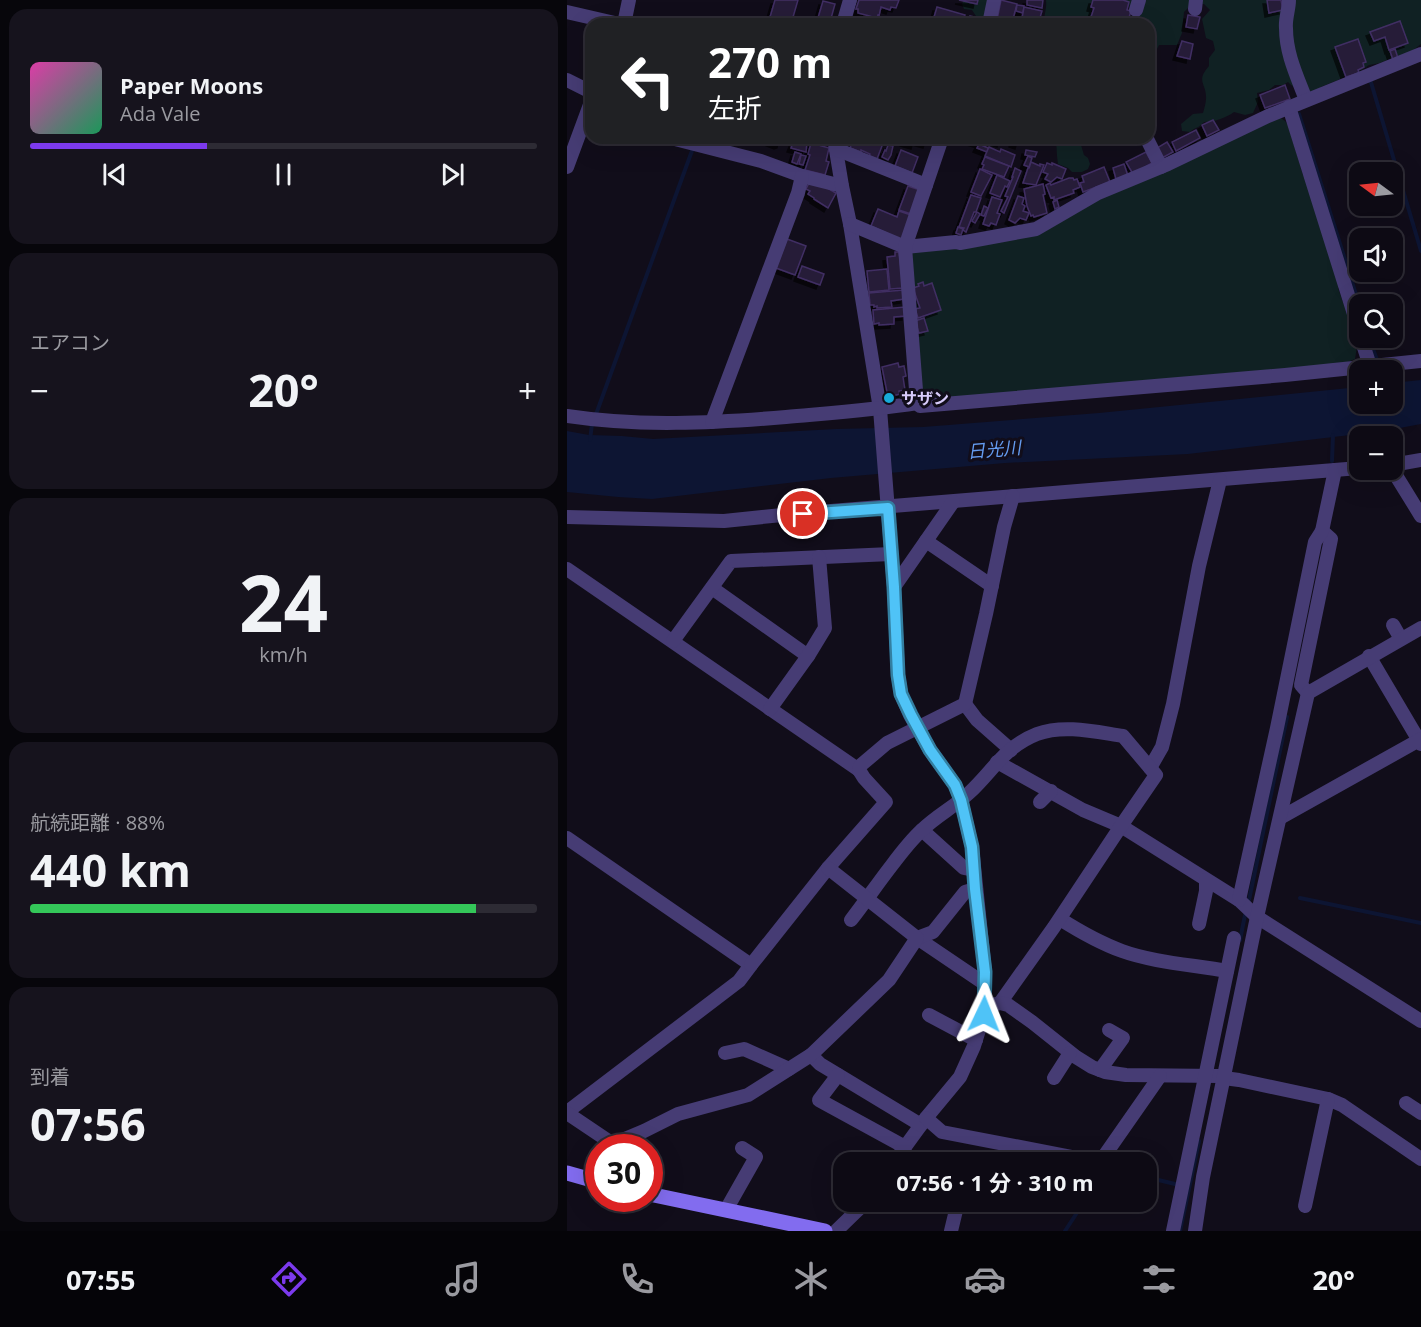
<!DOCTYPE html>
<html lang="ja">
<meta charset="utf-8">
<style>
body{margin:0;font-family:"Open Sans","Noto Sans JP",sans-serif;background:#16131d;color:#f1f3f6;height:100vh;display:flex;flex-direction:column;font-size:22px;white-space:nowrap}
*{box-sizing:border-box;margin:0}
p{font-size:20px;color:#9a9aa0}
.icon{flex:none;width:33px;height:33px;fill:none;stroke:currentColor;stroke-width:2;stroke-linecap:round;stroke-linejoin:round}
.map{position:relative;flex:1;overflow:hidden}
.panel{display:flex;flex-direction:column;gap:9px;padding:9px;background:#07060b;width:567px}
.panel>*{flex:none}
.hud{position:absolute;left:18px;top:18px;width:570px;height:126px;border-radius:18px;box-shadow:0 6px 24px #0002,0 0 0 2px #2d2b34;background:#202124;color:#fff;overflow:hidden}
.needle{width:39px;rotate:285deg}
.controls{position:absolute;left:782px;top:162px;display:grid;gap:12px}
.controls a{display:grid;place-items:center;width:54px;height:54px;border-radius:12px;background:#0d0a14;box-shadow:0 6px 24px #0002,0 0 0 2px #2d2b34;font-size:30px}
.speed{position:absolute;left:18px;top:1134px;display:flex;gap:12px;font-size:30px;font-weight:700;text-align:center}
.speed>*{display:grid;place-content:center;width:78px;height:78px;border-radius:50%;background:#0d0a14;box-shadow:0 6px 24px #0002,0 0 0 2px #2d2b34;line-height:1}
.speed .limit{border:9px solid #d22;background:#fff;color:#111}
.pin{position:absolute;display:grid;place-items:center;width:51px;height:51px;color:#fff;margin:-26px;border:3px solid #fff;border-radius:50%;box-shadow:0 2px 6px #0007}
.me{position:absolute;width:66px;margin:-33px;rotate:2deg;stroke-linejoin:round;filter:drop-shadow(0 0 4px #0008)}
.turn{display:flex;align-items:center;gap:21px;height:126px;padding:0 24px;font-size:27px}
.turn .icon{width:78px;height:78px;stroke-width:2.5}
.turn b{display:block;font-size:42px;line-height:51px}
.big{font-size:45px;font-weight:700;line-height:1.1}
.panel .tile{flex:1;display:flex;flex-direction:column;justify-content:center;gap:9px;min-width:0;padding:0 21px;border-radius:18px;background:#16131d}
.panel .dial{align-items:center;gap:0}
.dial b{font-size:78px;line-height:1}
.song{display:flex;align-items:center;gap:18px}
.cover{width:72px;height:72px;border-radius:9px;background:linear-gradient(135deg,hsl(320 70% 55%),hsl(150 70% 35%))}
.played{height:6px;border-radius:3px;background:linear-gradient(90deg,#7c3aed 35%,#2d2b34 35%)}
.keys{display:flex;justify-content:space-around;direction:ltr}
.heat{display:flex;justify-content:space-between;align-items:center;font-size:33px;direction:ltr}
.charge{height:9px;border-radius:4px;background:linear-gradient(90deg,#34c759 88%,#2d2b34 0)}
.trip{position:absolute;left:266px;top:1152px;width:324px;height:60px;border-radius:18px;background:#0d0a14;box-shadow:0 6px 24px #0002,0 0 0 2px #2d2b34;font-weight:700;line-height:60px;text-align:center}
.menu{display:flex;height:96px;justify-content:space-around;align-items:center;background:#050408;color:#9a9aa0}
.menu .icon{width:42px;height:42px}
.menu .active{color:#7c3aed}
.menu b{font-size:27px;color:#f1f3f6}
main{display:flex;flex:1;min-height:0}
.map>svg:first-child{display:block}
.green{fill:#102123}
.water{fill:#0d1533}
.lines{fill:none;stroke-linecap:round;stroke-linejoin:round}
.stream{stroke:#0d1533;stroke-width:4}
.building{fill:#251b39;stroke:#412f63;stroke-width:1.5;filter:url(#shadow)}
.street{stroke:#463c74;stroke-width:14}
.secondary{stroke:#826cef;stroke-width:15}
.route-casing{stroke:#337fa1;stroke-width:15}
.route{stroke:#4fc3f7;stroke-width:10}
.poi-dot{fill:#17abda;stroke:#110d1a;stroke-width:2}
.labels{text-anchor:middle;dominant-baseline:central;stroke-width:6;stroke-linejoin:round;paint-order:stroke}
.poi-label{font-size:16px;font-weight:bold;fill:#d7cbfa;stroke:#110d1a;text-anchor:start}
.water-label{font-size:18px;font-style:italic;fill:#649bef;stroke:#110d1a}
</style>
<main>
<section class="panel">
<div class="tile">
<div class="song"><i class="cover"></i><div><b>Paper Moons</b><p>Ada Vale</p></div></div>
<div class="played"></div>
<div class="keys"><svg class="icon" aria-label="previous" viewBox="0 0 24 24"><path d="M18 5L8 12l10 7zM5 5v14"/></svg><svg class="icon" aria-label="pause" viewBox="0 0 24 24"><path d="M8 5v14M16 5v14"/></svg><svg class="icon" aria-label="next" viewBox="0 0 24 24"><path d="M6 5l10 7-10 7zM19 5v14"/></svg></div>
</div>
<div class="tile"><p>エアコン</p>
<div class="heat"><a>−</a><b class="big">20°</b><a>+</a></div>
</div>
<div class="tile dial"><b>24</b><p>km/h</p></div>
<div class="tile"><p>航続距離 · 88%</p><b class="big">440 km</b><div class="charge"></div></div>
<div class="tile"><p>到着</p><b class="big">07:56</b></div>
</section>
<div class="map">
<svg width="854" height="1231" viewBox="0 0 854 1231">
<defs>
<filter id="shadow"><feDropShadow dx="-4" dy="4" stdDeviation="0" flood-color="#0009"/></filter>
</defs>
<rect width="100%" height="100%" fill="#110d1a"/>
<!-- green -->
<g class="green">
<polygon points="397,0 430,0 421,19 409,16 405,10 397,9 395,4"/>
<path d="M479 0H529C525 8 521 16 526 24H476L477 23C477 14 480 8 479 0Z"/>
<path d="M551 0H854V44L840 55 827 57 813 63 802 65 787 75H779C772 81 765 82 756 86 753 87 751 90 748 91 740 96 726 88 721 82L716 85H708L702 90 690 93 691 102 686 113 678 115 667 112C659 118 647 122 637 122 631 129 628 127 623 132L615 131 614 124 626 114 636 113C637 109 639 103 639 99 640 83 628 82 642 66V58L648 50 646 41 639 38 635 19 643 10 637 4H625L617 12 615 33 610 45H592L589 51 590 64 589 78 582 75V24H562C568 16 564 8 559 1Z"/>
<polygon points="714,118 718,121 721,125 736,175 743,181 775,286 771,288 777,305 780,307 789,329 786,335 790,347 788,359 778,363 360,400 355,396 342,251 389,245 391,250 451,238 700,120"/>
<polygon points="489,138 506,138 508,143 514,145 517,155 521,158 523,164 521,169 515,172 505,172 501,168 491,164 490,156"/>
</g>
<!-- water -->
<polygon class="water" points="854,380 854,424 817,431 621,454 438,463 264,478 85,499 51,497 0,492 0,431 22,435 55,436 86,439 269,429 356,427 532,413 792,387 792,404 825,404 825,383"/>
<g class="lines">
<!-- stream -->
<g class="stream">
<polyline points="803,79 854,251"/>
<polyline points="732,114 792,304"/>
<polyline points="802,338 810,360"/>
<polyline points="28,417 126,148"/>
<polyline points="23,440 25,424"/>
<polyline points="765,461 766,435"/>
<polyline points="733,898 854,923"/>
<polyline points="682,900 720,717"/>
<polyline points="673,940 678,915"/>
<polyline points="579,1177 608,1184"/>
<polyline points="498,1231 517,1202"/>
<polyline points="613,1231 632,1141"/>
</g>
</g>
<!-- building -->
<g class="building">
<polygon points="208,0 231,0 224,24 201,24"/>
<polygon points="292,0 332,0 329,8 324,7 323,10 314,7 312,16 311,15 310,18 291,13 291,9 289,9"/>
<polygon points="392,0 411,0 410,4"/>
<polygon points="434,0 450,4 445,23 437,21 437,23 431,22 431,20 430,20"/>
<polygon points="460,0 476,0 475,8 460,5"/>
<polygon points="526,0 556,0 562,2 560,10 564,11 560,24 522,23 527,8 524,7"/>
<polygon points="700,0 714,0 716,10 702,13"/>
<polygon points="256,1 268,4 263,22 251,18"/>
<polygon points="450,5 457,6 456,13 449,11"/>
<polygon points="370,7 398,15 395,24 365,24"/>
<polygon points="457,7 475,11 471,24 454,24"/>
<polygon points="621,15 633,17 630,29 619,27"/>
<polygon points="403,16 412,18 411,23 402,21"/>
<polygon points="289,19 303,23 302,24 288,24"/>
<polygon points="833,21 841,43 822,50 818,37 807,41 803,32"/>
<polygon points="791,39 799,62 796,63 797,67 791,70 792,73 779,77 768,47"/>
<polygon points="615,41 626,44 623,59 610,56"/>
<polygon points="828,49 831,58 826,60 823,51"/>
<polygon points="718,85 723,99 698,108 693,95"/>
<polygon points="646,120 652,130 640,136 635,125"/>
<polygon points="629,130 633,138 609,151 605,142"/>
<polygon points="201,138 217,138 217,140 215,139 214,144 211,145 201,141"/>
<polygon points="287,138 318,138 310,159 302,156 303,154 294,150 294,152 283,148"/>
<polygon points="338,138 362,138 360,144 349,141 348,145 337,142"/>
<polygon points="393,138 416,138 414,144"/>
<polygon points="418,138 435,138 434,143 418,139"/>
<polygon points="439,138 454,138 452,145 446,143 447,140"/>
<polygon points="231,140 240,142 239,152 224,148 226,143 230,144"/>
<polygon points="600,142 606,152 595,158 590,148"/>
<polygon points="244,143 262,148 259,161 262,162 258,175 238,170 243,155 241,154"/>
<polygon points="412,144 421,148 420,152 410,148"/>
<polygon points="321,145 326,146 324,155 321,160 315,157 318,150 319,151"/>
<polygon points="422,147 433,152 434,149 448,155 444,167 418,156"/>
<polygon points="334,150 351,157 345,173 328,166"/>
<polygon points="459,150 470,152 468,157 458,155"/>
<polygon points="228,152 234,154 230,164 225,162"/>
<polygon points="579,152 585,163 566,174 559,162"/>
<polygon points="234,155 239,156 236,165 232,164"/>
<polygon points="461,156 465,158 462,167 457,165"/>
<polygon points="418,157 442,166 437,177 415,169 417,165 415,164"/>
<polygon points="464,162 473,166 473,164 477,165 469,185 456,183 461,168 462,168"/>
<polygon points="480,163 485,165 485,163 499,169 495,179 490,177 484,182 478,179 481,174 476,172"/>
<polygon points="557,164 561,176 549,179 546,168"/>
<polygon points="537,167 543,182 516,192 513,183 517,182 515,176"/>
<polygon points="448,168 454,171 437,213 434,211 441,197 438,196 446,177 445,177"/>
<polygon points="413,169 425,175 414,196 404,192"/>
<polygon points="430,175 443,181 440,187 438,186 433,197 423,193"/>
<polygon points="502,178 506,178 507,180 510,179 513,187 506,190 507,193 487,200 487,197 484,198 479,185 483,183 484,185"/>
<polygon points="243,181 255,185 269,193 261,208 247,199 247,198 241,194 243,191 239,189"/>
<polygon points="476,184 478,194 476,195 480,213 467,217 466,215 464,216 460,206 457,189"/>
<polygon points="341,186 353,190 344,214 332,210"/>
<polygon points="404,195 414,198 409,212 407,212 399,232 396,230 397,228 392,227"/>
<polygon points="451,196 457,198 455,204 458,206 456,211 462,213 459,220 453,218 448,223 442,220"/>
<polygon points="425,197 435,200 430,213 433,214 429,225 424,223 422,226 416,224"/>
<polygon points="490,200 492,207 488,209 486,202"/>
<polygon points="417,206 421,208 417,216 414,215"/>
<polygon points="311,209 330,217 332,211 344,215 335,240 304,226"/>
<polygon points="410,212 413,214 408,223 405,221"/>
<polygon points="391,227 396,229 394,235 389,233"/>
<polygon points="220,239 239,246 228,275 209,268"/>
<polygon points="328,252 332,252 336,288 323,289 320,257 328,256"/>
<polygon points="235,266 257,274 253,285 231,277"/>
<polygon points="320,269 322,290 302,292 300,271"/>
<polygon points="356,282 357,286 365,283 374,310 351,318 348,309 353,308 346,288 352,286 351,284"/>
<polygon points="337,290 337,299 324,301 325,307 310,308 310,306 307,307 307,305 303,305 302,293"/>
<polygon points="338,307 339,316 327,317 327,324 312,325 312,323 307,324 306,310"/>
<polygon points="357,318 361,331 352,333 348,321"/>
<polygon points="331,363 332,367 337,366 339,376 336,377 338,390 332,391 333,394 321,397 315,367"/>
<polygon points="340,390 341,395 334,396 333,392"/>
</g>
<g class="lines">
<!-- street -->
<g class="street">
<path d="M722 0C722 9 718 19 719 28 719 54 730 76 739 100"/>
<polyline points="628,9 629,0"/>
<polyline points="569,10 572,0"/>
<polyline points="0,12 52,24"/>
<polyline points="57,24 62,0"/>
<polyline points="276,24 283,0"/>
<polyline points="422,24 427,0"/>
<polyline points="0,80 24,92"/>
<polyline points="722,107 792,330"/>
<polyline points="104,138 194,161 235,176 275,186"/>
<polyline points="267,138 275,186 283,224 313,409 327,587 331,675 334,694 343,715 363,750 388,785 394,800 405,847 418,972 417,1014 407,1046 393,1077 359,1118 327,1162"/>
<polyline points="580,139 594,167"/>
<polyline points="269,149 359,185"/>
<polyline points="0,167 24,102"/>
<polyline points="283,224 338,247 389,242 393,243 469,229 531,193 601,164 701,116 854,54"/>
<polyline points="794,338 803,366"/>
<polyline points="350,403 338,247 375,138"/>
<path d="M0 416C72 427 146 423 219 417 263 413 307 410 350 403L353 406 718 375 854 361"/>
<polyline points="145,422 231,193 235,176"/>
<polyline points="825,465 854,460"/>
<polyline points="825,469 854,516"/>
<polyline points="0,517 157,521 215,515 792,468"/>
<polyline points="359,541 425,586"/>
<polyline points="0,569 292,770"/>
<polyline points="327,587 386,502"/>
<polyline points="145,588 241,656"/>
<polyline points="826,625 834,639"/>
<polyline points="106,641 164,561 324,554"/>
<polyline points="802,656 854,744"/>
<polyline points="741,693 734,685 764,539 755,531"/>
<polyline points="398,704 410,720 444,750"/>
<polyline points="203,709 241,656 258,628 252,557"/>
<polyline points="430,762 516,810 554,826 672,900 690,917 854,1021"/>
<polyline points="583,768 595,747 606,704 632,566 653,480"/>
<polyline points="473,802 484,791"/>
<polyline points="713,818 854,739"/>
<polyline points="355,830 397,868 407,870"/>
<polyline points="0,838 184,965 172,981 0,1112"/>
<polyline points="672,900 710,728 748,542 755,531 768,470"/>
<path d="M493 919C512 931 533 943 555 951 585 962 627 965 660 971"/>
<path d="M284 920C298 902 311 883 325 865 334 853 344 840 355 830 369 816 387 807 402 793 426 771 437 747 470 734 497 724 529 732 556 736L589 775 554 826 487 927 433 1003"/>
<polyline points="632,924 639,891 639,880"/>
<polyline points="350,938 418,984"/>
<polyline points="350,938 366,932 398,892 408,889"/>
<polyline points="184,965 261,868 319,802 297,778 292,770 294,765 320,743 398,704 419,614 437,527 446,496"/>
<polyline points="425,1005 433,1003 441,1005 465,1022 509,1057 525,1067 538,1072 559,1075 652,1076 657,1078 672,1080 761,1099 775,1105 854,1159"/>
<polyline points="362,1015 409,1040"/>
<polyline points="158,1053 177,1049 222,1069"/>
<polyline points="244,1055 253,1064 354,1125"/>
<polyline points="533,1070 556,1038 542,1030"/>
<polyline points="271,1075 252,1100 338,1147"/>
<polyline points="487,1078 503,1053"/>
<polyline points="839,1103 854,1113"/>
<polyline points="0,1113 46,1144"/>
<polyline points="359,1118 375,1132 531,1162"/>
<polyline points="43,1148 46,1144 77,1131 111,1114 181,1095 244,1055 322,980 350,938 261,868"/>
<polyline points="533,1162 593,1076"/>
<polyline points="21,1179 32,1163"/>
<polyline points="738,1206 761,1099"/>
<polyline points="159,1210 189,1157 175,1148"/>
<polyline points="269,1231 299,1202"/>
<polyline points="384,1231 391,1202"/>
<polyline points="606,1231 667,938"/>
<polyline points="628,1231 636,1177 690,917 741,693 854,628"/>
</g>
<!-- secondary -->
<g class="secondary">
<polyline points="0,1173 32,1182"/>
<polyline points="82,1194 258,1231"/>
</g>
</g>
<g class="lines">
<defs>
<polyline id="route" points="236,514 321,508 327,587 331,675 334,694 344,715 363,750 388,785 394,800 405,847 408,889 418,972 417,1014"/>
</defs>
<!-- route casing -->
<use href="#route" class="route-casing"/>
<!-- route -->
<use href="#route" class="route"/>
</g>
<!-- markers -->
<circle class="poi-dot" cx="322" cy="398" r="6"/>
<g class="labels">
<!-- poi labels -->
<g class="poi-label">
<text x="334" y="398">サザン</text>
</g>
<!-- water labels -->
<g class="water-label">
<text transform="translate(427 449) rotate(-5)">日光川</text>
</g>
</g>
</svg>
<div class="controls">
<a><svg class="needle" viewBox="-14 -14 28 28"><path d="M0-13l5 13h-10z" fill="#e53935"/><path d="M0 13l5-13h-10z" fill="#9a9aa0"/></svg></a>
<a><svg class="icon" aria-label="sound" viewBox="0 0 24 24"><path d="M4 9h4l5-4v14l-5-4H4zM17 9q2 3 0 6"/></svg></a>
<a><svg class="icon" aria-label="search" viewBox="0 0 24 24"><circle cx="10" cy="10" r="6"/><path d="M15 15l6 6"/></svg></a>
<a>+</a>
<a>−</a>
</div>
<div class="speed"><div class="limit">30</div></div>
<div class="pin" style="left:236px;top:514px;background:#d93025"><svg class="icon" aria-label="arrive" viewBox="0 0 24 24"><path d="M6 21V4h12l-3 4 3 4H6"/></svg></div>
<svg class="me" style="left:417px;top:1014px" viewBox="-20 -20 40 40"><path d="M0-17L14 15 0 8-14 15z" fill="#4fc3f7" stroke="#fff" stroke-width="4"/></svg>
<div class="trip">07:56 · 1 分 · 310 m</div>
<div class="hud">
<div class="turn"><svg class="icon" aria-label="left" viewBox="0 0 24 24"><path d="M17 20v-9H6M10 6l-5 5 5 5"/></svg><div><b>270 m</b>左折</div></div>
</div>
</div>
</main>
<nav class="menu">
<b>07:55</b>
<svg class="icon active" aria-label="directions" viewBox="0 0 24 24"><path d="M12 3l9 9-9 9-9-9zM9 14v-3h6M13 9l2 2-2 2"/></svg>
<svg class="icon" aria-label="music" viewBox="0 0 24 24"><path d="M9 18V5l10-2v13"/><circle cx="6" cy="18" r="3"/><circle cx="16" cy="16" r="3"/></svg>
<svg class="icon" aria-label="phone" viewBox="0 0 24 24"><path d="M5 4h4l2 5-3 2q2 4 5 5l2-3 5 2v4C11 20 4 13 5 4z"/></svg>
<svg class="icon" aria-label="climate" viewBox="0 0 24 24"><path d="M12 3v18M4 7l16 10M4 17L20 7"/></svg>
<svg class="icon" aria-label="car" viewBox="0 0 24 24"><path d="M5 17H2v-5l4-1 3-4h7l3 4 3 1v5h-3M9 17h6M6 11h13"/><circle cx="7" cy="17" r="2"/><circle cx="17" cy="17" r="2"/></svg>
<svg class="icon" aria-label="filters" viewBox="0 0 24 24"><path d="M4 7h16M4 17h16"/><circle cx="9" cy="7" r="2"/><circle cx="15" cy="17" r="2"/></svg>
<b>20°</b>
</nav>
